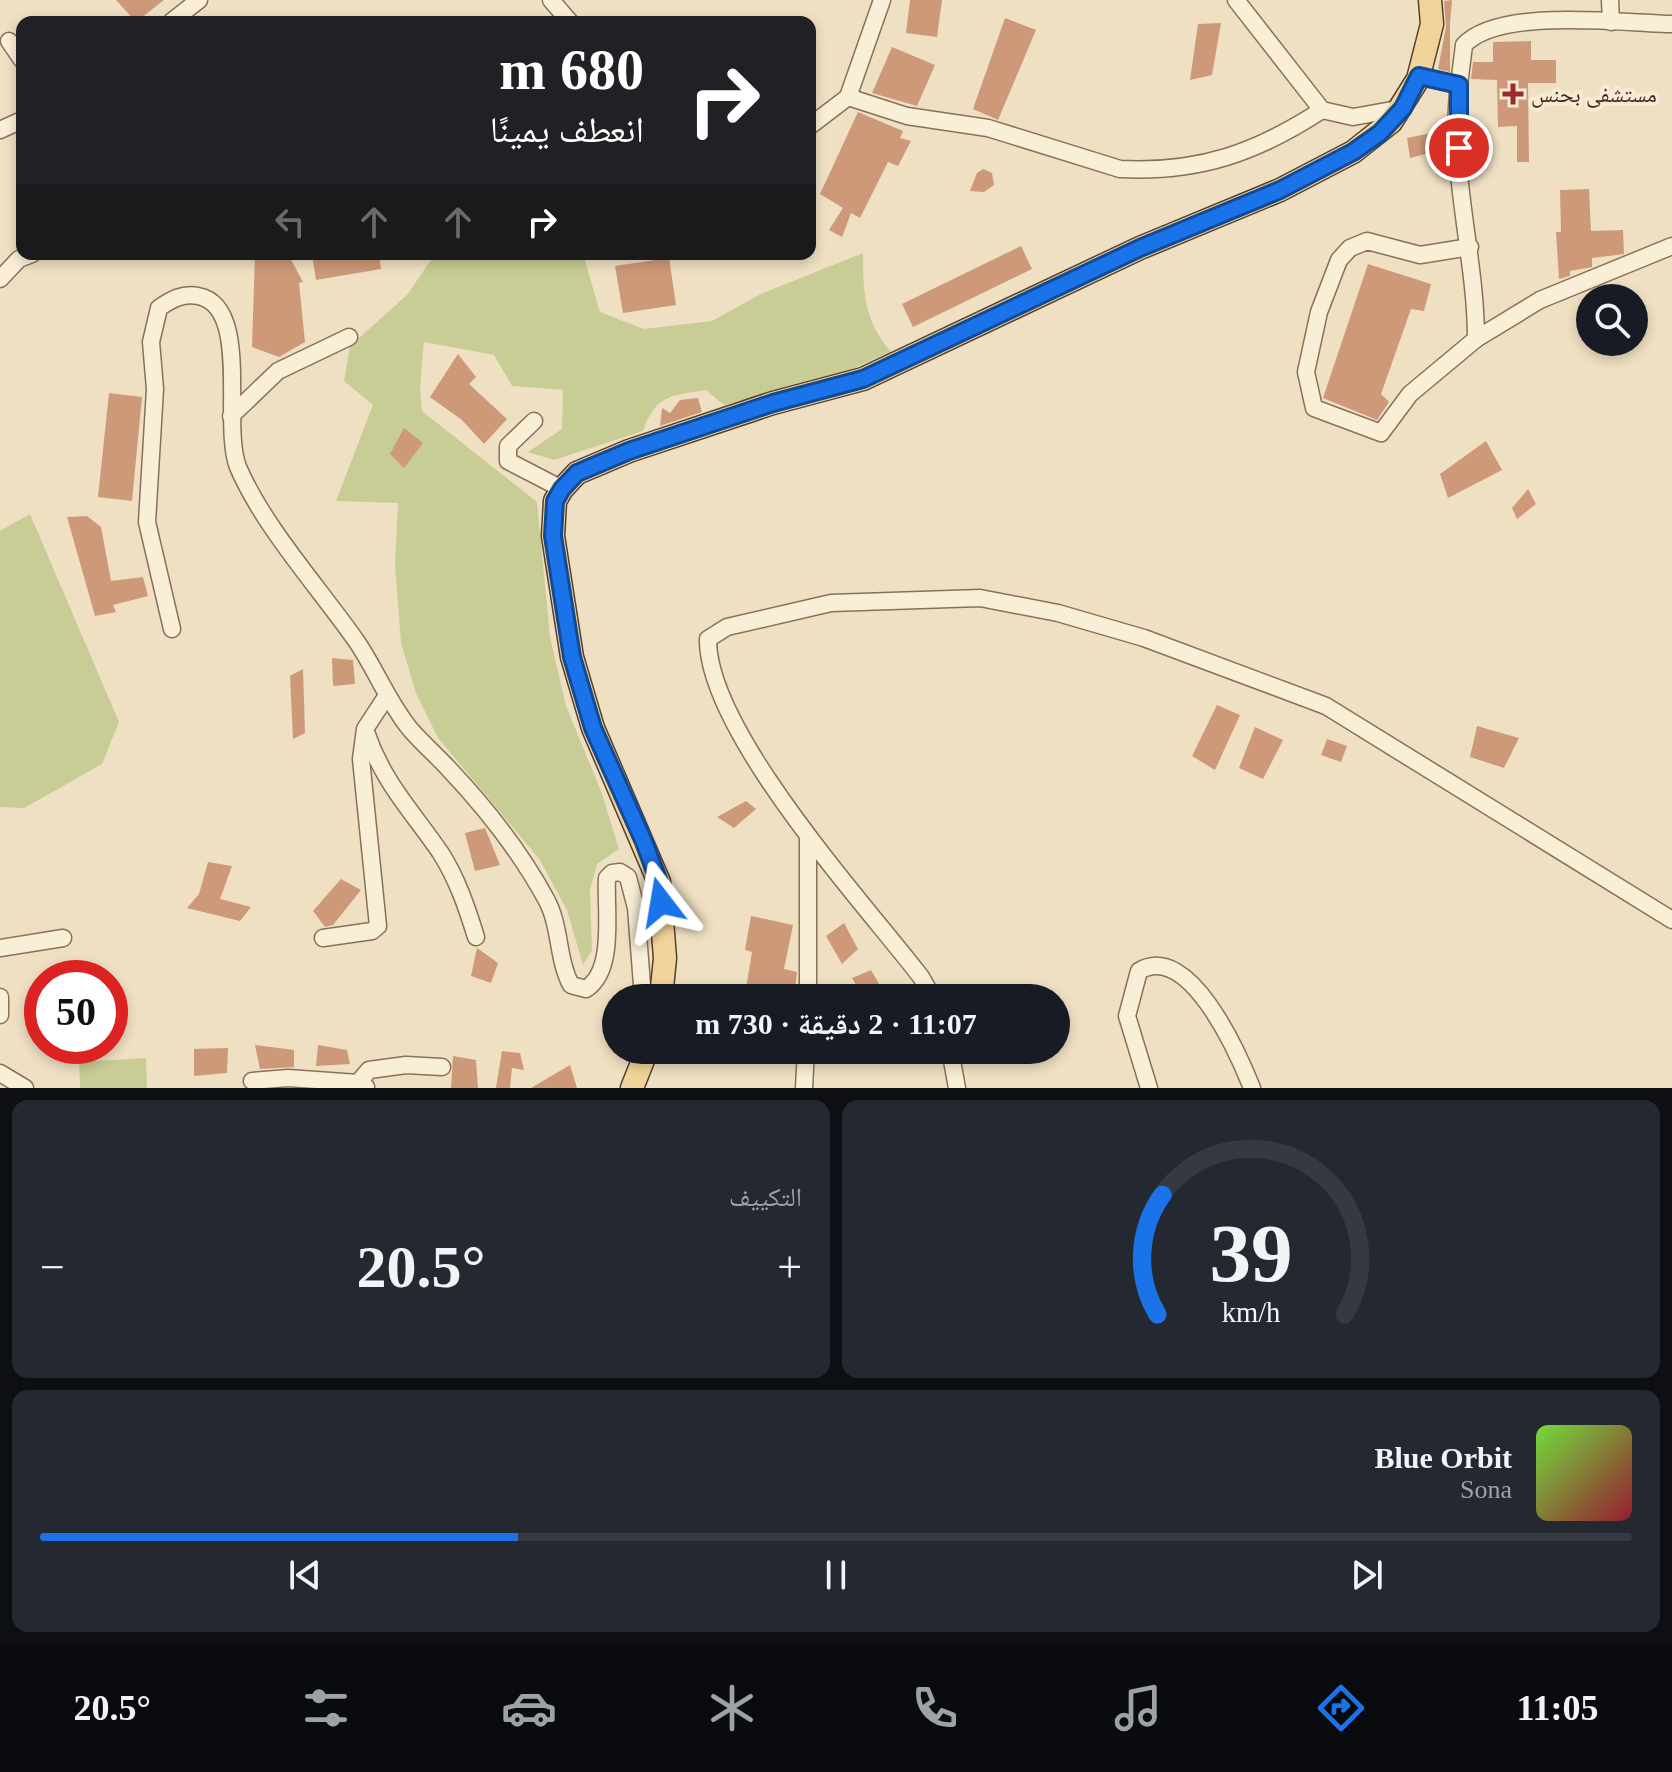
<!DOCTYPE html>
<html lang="ar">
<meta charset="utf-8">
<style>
body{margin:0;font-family:"Times New Roman","Noto Naskh Arabic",serif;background:#242831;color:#f1f3f6;direction:rtl;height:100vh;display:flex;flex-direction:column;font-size:30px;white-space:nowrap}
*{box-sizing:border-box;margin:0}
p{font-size:26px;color:#9ea1a6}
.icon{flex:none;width:44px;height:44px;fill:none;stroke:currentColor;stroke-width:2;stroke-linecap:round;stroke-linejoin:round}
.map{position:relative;height:1088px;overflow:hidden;direction:ltr}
.drawer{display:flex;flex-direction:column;gap:12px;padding:12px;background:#0d0f14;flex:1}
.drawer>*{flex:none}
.guide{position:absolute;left:16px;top:16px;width:800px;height:244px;border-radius:16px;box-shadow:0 4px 12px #0003;direction:rtl;background:#202124;color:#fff;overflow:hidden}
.controls{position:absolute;left:1576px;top:284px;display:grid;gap:16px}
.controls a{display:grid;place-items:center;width:72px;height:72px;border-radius:50%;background:#171b24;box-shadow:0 4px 12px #0003;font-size:40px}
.speed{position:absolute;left:24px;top:960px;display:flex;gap:16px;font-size:40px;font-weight:700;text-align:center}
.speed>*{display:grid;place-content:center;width:104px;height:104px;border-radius:50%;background:#171b24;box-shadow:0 4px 12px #0003;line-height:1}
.speed .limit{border:12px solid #d22;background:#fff;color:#111}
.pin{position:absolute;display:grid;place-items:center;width:68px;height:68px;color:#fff;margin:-34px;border:4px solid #fff;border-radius:50%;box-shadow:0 2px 8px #0007}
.me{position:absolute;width:88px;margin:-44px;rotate:346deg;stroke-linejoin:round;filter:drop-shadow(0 0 6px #0008)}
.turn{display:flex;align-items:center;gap:28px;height:168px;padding:0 40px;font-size:36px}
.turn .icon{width:104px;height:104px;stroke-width:2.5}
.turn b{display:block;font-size:56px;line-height:68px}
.lanes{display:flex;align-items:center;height:76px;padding:0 40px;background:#0003;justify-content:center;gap:40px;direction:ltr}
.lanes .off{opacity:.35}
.big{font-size:60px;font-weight:700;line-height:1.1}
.drawer .card{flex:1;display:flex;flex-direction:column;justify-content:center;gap:12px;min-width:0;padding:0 28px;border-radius:16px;background:#242831}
.drawer .dial{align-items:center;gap:0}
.dial svg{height:208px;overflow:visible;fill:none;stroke:#363941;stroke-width:7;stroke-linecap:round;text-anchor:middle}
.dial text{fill:#f1f3f6;stroke:none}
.song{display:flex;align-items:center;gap:24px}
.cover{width:96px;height:96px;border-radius:12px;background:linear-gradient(135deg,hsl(100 70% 55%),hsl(350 70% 35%))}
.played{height:8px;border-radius:4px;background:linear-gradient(90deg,#1a73e8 30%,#363941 30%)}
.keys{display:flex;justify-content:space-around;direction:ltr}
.heat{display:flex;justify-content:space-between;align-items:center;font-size:44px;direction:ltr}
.drawer .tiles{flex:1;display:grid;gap:12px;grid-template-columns:1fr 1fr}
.card:last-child{grid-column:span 2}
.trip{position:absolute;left:602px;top:984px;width:468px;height:80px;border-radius:40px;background:#171b24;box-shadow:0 4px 12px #0003;font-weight:700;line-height:80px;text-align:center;direction:rtl}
.dock{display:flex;height:128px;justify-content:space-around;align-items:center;background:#090b0e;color:#9ea1a6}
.dock .icon{width:56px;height:56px}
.dock .on{color:#1a73e8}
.dock b{font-size:36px;color:#f1f3f6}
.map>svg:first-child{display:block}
.green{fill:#c8cd96}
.building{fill:#cd9978}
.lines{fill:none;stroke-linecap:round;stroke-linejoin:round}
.minor-casing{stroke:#897159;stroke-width:19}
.major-casing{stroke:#573f2e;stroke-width:25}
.minor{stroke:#f9eed6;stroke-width:16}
.major{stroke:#f2d49a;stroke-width:22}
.route-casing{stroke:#114b97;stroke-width:20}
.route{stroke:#1a73e8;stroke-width:14}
.poi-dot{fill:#99292d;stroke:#f6ead2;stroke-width:3}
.labels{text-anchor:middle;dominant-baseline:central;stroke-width:8;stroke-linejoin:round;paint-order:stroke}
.poi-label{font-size:22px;fill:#392a1e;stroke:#f6ead2;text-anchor:start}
</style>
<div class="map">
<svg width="1672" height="1088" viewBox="0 0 1672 1088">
<rect width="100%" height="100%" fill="#efe0c3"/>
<!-- green -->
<g class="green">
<path d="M863 253C863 294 864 320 891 352L847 371 724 405 706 390C671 396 656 394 643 431L554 460 528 452 562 429 563 390 512 386 494 355 424 342 420 390 422 411 537 502 550 637 566 706 601 791 619 849 597 864 590 890 592 950 583 965 567 910 540 860 438 738 416 693 401 643 395 565 398 503 336 501 373 405 344 381 350 346 407 295 435 254H583L600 312 644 329 712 321 761 294Z"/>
<polygon points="30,514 119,722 102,764 24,808 0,807 0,531"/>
<polygon points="146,1058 147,1088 80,1088 79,1062"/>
</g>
<!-- building -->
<g class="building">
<polygon points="116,0 164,0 136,22"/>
<polygon points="910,0 942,0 937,37 906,33"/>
<polygon points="1452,0 1450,23 1450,72 1438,69 1446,27 1444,1"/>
<polygon points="1005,18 1036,30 998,120 973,109"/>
<polygon points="1221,23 1212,75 1190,80 1198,24"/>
<polygon points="1531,41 1531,60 1556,60 1556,83 1528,83 1529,162 1517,162 1517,126 1498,127 1497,80 1471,79 1473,62 1493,62 1493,42"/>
<polygon points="892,47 935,65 917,106 872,93"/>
<polygon points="858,112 903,131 900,138 911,141 898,166 888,162 860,218 851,213 842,237 829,230 843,208 820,194"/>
<polygon points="1431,133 1444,149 1410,158 1407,138"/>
<polygon points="983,169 992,173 994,185 984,192 970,191 977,173"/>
<polygon points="1589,189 1591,231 1623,230 1624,254 1592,258 1592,267 1570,271 1570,276 1559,279 1556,232 1561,232 1560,190"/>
<polygon points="1021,246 1032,269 913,327 902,304"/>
<polygon points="255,254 288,254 303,282 299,283 305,342 279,357 252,347"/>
<polygon points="312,254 379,254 381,269 316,280"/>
<polygon points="669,258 676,305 623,313 615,266"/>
<polygon points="1368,264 1431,284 1424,311 1411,309 1381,394 1389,402 1377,420 1323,398"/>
<polygon points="458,354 476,377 469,384 507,419 484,444 462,420 430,397"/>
<polygon points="109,393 142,397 132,501 98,497"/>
<polygon points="698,398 702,412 660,426 662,408 670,413 680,400"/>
<polygon points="404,428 423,443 404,468 390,454"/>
<polygon points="1486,441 1502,470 1448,498 1440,474"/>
<polygon points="1528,489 1536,504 1517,519 1512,508"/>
<polygon points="87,516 101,527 111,581 143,577 148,596 113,605 116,612 95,616 67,517"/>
<polygon points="332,658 353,660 355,684 333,686"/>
<polygon points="303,669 305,733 293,739 290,676"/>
<polygon points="1217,705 1240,715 1215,770 1192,756"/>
<polygon points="1477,726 1519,738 1504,768 1470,757"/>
<polygon points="1255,727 1283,740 1263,779 1239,768"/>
<polygon points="1327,739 1347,746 1341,762 1321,755"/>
<polygon points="746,801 756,809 734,828 717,817"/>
<polygon points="485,828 500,865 475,871 465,833"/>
<polygon points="208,862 232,866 220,899 251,907 240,921 187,908 199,894"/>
<polygon points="341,879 361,890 333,925 325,927 313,911"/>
<polygon points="751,916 793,925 784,969 797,972 794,998 755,998 745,994 752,952 745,950"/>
<polygon points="844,923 858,949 842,964 826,936"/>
<polygon points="477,948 498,963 491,983 471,976"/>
<polygon points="871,970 885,994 864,998 852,978"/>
<polygon points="255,1045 294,1050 294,1067 260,1069"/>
<polygon points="318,1045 347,1050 350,1064 316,1066"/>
<polygon points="228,1048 227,1073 194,1076 194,1049"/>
<polygon points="502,1051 520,1053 524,1070 512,1068 510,1088 496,1088"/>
<polygon points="453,1056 476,1060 478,1088 451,1088"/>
<polygon points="570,1065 577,1088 531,1088"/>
</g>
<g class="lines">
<defs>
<g id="minor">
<polyline points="551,0 570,22"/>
<polyline points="1236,0 1322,110 1353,117 1403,108"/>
<polyline points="1610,0 1611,22"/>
<polyline points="171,22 199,0"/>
<polyline points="9,41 22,60"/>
<path d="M1419 76 1459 85C1448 169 1476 255 1476 339L1540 300 1672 246"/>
<path d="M1459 85 1464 45C1499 7 1622 23 1672 24"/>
<polyline points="848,97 882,0"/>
<path d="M810 126 848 97 907 116 988 128 1120 169C1199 173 1256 153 1322 110"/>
<polyline points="0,130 22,120"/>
<polyline points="1470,247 1420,255 1367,241 1350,248 1339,260 1319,312 1306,372 1314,408 1381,433 1410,394 1476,339"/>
<polyline points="0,279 19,259 32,254"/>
<polyline points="231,416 278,371 349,337"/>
<polyline points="534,421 508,446 508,461 562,489"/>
<path d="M172 629 147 522 155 389 151 342 159 308C172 299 183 293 198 296 252 306 221 424 238 467 263 526 320 589 357 642 376 670 388 702 410 729 422 743 436 755 448 768 484 806 521 853 546 899 561 926 557 959 571 985L586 989C616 970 605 909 607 878L612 873 620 872 628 877 636 908 643 998"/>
<path d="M366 732C383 782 411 810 440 852 457 878 467 908 476 937"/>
<polyline points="323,938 372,931 378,926 361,759 365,729 386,697"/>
<polyline points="0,948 63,938"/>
<polyline points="0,997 0,1015"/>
<polyline points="808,998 808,837"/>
<path d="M933 998 921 977C863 902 707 731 708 639L727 627 831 603 980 598 1058 613 1144 638 1326 706 1672 920"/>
<polyline points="950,1050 957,1088"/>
<polyline points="0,1073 25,1088"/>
<polyline points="252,1081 288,1078 358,1083"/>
<polyline points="366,1087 358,1083 369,1070 406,1065 442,1067"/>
<polyline points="804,1088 806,1050"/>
<path d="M1149 1088 1127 1016 1139 971C1189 941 1238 1053 1252 1088"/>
</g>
<g id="major">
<polyline points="661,998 665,958 659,882 593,728 572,657 553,536 555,501 562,489 577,473 629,451 773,403 863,379 1140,248 1280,190 1353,152 1391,122 1418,79 1432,24 1430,0"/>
<polyline points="632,1088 647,1050"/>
</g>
</defs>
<!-- minor casing -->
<use href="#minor" class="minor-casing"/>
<!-- major casing -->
<use href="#major" class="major-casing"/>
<!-- minor -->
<use href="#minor" class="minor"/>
<!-- major -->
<use href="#major" class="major"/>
</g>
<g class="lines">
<defs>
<polyline id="route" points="661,902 659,882 644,842 593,728 572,657 553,536 555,501 562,489 577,473 629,451 773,403 863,379 1140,248 1280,190 1353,152 1380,133 1403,108 1419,76 1459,85 1459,148"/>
</defs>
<!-- route casing -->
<use href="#route" class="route-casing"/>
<!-- route -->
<use href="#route" class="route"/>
</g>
<!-- markers -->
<path class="poi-dot" d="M1509 82h8v8h8v8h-8v8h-8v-8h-8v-8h8z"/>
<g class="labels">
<!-- poi labels -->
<g class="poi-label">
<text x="1531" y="94">مستشفى بحنس</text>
</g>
</g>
</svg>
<div class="controls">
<a><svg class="icon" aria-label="search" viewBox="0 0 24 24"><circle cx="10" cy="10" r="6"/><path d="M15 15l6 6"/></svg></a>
</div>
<div class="speed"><div class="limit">50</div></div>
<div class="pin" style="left:1459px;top:148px;background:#d93025"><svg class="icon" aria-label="arrive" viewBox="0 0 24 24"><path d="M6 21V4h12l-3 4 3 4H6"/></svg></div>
<svg class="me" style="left:661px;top:902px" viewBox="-20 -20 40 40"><path d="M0-17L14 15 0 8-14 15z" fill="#1a73e8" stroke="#fff" stroke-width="4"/></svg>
<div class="trip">11:07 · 2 دقيقة · 730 m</div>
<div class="guide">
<div class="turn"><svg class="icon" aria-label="right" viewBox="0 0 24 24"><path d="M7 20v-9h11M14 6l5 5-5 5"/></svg><div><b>680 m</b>انعطف يمينًا</div></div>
<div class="lanes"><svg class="icon off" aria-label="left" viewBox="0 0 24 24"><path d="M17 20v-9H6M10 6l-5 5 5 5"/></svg><svg class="icon off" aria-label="ahead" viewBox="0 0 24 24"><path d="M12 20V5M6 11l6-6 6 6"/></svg><svg class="icon off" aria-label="ahead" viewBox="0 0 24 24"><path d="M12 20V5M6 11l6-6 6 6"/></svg><svg class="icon" aria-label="right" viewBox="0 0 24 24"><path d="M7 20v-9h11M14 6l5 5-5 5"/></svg></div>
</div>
</div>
<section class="drawer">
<div class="tiles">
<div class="card dial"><svg viewBox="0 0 100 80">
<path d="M14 69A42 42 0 1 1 86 69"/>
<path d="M14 69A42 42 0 0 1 16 23" stroke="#1a73e8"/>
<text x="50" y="56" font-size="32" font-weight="700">39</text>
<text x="50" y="72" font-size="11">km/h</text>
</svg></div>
<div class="card"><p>التكييف</p>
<div class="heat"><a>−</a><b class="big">20.5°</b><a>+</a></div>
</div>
<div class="card">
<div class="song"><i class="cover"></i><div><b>Blue Orbit</b><p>Sona</p></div></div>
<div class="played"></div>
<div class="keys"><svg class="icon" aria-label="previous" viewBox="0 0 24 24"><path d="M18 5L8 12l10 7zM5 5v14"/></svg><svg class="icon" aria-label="pause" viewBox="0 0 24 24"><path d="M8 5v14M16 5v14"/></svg><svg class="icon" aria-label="next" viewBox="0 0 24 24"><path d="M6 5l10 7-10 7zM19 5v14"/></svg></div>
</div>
</div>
</section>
<nav class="dock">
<b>11:05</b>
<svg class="icon on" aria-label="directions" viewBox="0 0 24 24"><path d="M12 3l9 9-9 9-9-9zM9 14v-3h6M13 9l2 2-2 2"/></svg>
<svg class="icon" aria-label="music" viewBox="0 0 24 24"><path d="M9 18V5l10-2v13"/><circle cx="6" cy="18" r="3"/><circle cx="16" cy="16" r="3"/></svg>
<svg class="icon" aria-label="phone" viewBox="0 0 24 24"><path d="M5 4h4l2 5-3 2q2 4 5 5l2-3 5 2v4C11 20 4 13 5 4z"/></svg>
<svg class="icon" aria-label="climate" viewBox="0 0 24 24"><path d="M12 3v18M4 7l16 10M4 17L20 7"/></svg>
<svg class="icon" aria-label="car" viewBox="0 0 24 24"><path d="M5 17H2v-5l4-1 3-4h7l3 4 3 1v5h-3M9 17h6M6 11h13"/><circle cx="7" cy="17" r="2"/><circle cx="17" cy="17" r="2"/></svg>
<svg class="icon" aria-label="filters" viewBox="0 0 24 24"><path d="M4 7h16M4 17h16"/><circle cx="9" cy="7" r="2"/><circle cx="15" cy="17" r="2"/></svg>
<b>20.5°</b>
</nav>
